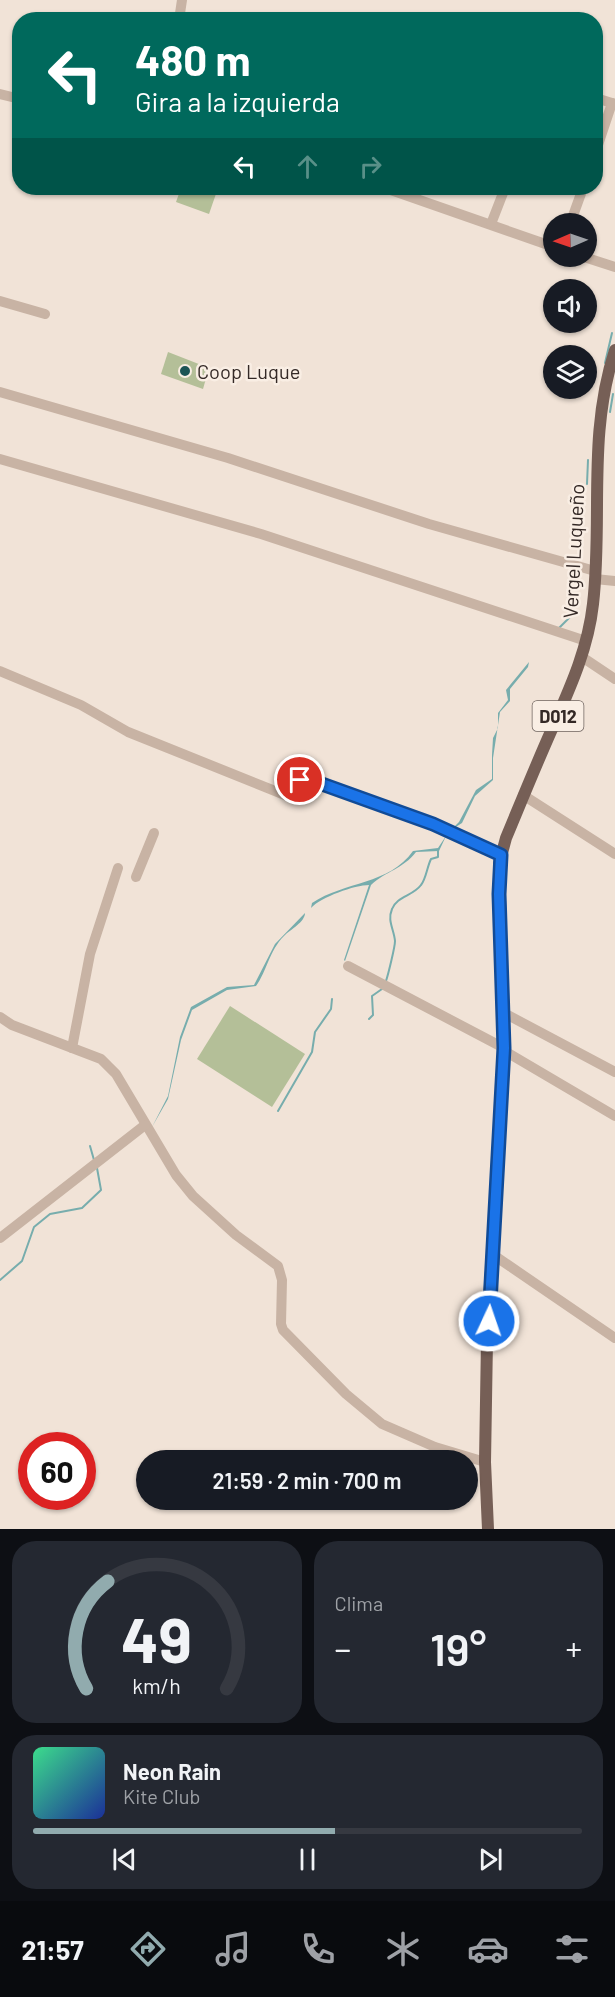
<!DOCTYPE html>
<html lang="es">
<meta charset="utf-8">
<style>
body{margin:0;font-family:Barlow,sans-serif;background:#242831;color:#f1f3f6;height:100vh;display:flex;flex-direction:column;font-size:22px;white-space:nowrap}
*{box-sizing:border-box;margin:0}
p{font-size:20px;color:#9ea1a6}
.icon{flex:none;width:33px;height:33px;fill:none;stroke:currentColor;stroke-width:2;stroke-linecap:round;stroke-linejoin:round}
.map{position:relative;height:1529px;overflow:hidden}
.panel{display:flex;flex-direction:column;gap:12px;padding:12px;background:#0d0f14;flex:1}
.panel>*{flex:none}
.banner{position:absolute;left:12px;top:12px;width:591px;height:183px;border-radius:24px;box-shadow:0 2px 4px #0004;background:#00695c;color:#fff;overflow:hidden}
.needle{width:39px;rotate:268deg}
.tools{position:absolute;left:543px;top:213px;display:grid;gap:12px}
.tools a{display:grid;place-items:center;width:54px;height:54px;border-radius:50%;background:#171b24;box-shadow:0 2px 4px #0004;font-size:30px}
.speed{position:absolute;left:18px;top:1432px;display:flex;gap:12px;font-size:30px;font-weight:700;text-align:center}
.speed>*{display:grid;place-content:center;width:78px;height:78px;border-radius:50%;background:#171b24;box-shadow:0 2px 4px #0004;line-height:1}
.speed .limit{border:9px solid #d22;background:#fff;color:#111}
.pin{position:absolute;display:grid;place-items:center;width:51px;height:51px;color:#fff;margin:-26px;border:3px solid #fff;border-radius:50%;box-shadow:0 2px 6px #0007}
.me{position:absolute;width:66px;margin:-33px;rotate:3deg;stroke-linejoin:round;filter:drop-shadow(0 0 4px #0008)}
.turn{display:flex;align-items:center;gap:21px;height:126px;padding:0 24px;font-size:27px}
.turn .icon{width:78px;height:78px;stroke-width:2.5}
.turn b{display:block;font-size:42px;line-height:51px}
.lanes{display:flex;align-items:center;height:57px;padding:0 24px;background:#0003;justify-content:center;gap:30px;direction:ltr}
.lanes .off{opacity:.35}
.big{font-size:45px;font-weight:600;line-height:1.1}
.panel .tile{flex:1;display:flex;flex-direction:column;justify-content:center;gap:9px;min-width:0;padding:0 21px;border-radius:24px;background:#242831}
.panel .dial{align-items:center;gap:0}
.dial svg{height:156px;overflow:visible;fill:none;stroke:#363941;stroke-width:7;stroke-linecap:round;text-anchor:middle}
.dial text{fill:#f1f3f6;stroke:none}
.song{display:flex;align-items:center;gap:18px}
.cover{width:72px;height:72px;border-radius:9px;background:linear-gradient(135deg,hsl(150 70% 55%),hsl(230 70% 35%))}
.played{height:6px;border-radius:3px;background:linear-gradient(90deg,#91abae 55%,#363941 55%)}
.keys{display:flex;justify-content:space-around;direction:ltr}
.heat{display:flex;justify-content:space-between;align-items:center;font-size:33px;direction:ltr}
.panel .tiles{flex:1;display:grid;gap:12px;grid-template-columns:1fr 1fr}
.tile:last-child{grid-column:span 2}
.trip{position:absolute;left:136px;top:1450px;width:342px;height:60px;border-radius:30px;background:#171b24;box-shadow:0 2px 4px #0004;font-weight:600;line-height:60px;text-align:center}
.tab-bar{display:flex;height:96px;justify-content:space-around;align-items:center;background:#090b0e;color:#9ea1a6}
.tab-bar .icon{width:42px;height:42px}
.tab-bar .active{color:#91abae}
.tab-bar b{font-size:27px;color:#f1f3f6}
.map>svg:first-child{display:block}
.green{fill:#b4bf98}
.water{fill:#77adad}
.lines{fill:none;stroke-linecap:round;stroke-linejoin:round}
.stream{stroke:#77adad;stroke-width:2}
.minor{stroke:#c8b3a4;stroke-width:10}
.major{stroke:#765f56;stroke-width:12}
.route-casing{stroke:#114b97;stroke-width:15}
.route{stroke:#1a73e8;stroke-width:10}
.poi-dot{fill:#1c5455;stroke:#f9eee4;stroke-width:2}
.labels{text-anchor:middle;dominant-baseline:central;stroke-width:5;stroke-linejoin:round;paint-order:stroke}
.shield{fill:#f9eee4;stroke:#6f645f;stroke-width:1.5}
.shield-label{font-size:18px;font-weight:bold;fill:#342926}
.poi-label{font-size:20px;fill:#342926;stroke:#f9eee4;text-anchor:start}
.street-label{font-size:20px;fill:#342926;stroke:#f9eee4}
</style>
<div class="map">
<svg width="615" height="1529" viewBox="0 0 615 1529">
<rect width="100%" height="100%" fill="#f1e3d7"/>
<!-- green -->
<g class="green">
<polygon points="181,188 218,188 209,214 176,202"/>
<polygon points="168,352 209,368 203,389 161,374"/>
<polygon points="230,1006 305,1054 272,1107 197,1059"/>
</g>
<!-- water -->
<g class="water">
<polygon points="529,662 528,667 510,689 510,701 500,712 493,758 493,780 475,796 462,823 451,830 459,822 476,790 492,779 492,755 493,738 498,728 498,713 508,700 506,690"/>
<path d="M446 836 439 851 416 852C403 869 386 871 371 885L345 961 344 960 369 885C355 885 321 897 311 908L312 903C345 881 389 885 413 851L438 848Z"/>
<path d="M305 913C305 922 291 929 284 936 269 951 267 971 256 986L227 990 192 1010 181 1040 168 1099 152 1127 168 1096 180 1037 191 1007 227 987 254 985 275 944Z"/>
</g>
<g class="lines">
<!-- stream -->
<g class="stream">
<polyline points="605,363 612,333"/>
<polyline points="610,412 613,394"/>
<polyline points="587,484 588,460"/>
<polyline points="559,628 576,611"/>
<path d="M386 981C388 975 395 947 395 941 394 929 387 921 392 909 397 896 413 896 421 885 426 879 427 867 431 859L438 857V850"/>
<polyline points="369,1019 373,1015 372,996 382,989"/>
<polyline points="278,1111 312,1052 315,1032 331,1009 332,999"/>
<polyline points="90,1146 94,1160"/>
<polyline points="0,1280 22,1261 34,1227 50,1214 82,1208 101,1190 97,1168"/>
</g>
<!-- minor -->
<g class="minor">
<polyline points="179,20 182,0"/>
<polyline points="0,94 20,99"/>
<polyline points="596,98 615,104"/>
<polyline points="596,151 612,103"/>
<polyline points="385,188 554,247"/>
<polyline points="491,224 505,188"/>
<polyline points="570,224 583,188"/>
<polyline points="581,256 615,267"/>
<polyline points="0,301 45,314"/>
<polyline points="0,392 228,458 429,524 595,571"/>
<polyline points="0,459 261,534 586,641"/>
<polyline points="595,579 615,581"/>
<polyline points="582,657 615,679"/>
<polyline points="0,671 81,705 128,732 290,797 296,784 308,779 433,824 501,855"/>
<polyline points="523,795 615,854"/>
<polyline points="136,877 154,833"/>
<polyline points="348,966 504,1048 508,1053 615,1116"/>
<polyline points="502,1012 615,1072"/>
<polyline points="0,1017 12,1025 101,1059 116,1074 176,1175 193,1196 236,1235 278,1266 282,1280 281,1324 283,1330 346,1394 382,1424 435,1447 485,1462"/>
<polyline points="72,1048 90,954 118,868"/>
<polyline points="0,1238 145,1125"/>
<polyline points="492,1254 615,1338"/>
</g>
<!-- major -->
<path class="major" d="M488 1529 485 1462 487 1340 504 1048 499 864 506 838C521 802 536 765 552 729 570 688 588 649 593 604 603 518 587 436 615 350"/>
</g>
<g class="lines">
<defs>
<polyline id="route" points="300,780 308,779 433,824 501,855 499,894 504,1048 489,1321"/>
</defs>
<!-- route casing -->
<use href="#route" class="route-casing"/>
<!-- route -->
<use href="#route" class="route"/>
</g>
<!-- markers -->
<circle class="poi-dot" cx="185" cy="371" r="6"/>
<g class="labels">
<!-- shield labels -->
<rect class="shield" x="532.5" y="701" width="51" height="30" rx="4.5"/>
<g class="shield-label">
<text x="558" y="716">D012</text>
</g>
<!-- poi labels -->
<g class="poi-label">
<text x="197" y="371">Coop Luque</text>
</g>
<!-- street labels -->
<g class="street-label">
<text transform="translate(573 551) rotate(-87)">Vergel Luqueño</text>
</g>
</g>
</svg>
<div class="tools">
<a><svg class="needle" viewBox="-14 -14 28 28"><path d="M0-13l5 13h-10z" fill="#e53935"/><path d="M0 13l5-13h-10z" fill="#9ea1a6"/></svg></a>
<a><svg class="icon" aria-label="sound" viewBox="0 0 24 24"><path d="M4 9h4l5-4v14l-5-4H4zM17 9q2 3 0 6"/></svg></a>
<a><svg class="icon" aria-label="layers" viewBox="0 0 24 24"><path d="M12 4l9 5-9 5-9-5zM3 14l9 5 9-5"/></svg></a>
</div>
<div class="speed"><div class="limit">60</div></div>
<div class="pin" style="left:300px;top:780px;background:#d93025"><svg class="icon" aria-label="arrive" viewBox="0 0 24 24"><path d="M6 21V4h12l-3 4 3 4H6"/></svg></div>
<svg class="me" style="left:489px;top:1321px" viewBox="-20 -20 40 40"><circle r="17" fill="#1a73e8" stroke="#fff" stroke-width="3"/><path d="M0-11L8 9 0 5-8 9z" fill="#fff"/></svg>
<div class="trip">21:59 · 2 min · 700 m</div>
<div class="banner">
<div class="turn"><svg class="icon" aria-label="left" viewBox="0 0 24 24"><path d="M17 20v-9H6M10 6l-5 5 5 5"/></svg><div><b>480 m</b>Gira a la izquierda</div></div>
<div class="lanes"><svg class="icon" aria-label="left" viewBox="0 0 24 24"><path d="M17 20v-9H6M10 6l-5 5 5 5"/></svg><svg class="icon off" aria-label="ahead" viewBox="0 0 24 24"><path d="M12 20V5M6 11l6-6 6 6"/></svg><svg class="icon off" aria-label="right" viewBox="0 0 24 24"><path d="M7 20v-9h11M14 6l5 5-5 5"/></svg></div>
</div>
</div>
<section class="panel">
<div class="tiles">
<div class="tile dial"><svg viewBox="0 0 100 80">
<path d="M14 69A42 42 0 1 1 86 69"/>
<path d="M14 69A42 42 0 0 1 25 14" stroke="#91abae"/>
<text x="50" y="56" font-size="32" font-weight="700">49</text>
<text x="50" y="72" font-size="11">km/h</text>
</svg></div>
<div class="tile"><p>Clima</p>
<div class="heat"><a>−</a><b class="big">19°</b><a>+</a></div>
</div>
<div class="tile">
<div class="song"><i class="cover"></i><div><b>Neon Rain</b><p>Kite Club</p></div></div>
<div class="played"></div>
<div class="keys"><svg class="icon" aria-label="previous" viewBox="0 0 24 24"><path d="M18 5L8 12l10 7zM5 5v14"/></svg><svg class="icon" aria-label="pause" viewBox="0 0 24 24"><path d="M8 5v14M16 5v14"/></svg><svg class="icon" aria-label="next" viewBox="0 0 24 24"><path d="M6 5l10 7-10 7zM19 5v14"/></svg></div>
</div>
</div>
</section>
<nav class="tab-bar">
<b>21:57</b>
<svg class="icon active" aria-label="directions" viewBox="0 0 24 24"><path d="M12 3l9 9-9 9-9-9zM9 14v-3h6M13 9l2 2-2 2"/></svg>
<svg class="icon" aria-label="music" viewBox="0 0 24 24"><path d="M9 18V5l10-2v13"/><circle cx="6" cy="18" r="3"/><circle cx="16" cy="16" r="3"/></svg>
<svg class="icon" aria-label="phone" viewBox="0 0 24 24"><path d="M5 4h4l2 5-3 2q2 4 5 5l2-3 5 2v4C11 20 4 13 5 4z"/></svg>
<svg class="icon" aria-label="climate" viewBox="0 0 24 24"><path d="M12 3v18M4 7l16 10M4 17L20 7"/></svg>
<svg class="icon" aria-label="car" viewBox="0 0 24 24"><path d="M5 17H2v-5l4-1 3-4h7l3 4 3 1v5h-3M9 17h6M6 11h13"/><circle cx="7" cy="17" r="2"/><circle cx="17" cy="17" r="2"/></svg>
<svg class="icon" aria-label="filters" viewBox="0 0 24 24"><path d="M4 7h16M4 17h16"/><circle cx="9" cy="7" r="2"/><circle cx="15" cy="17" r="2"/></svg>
</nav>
